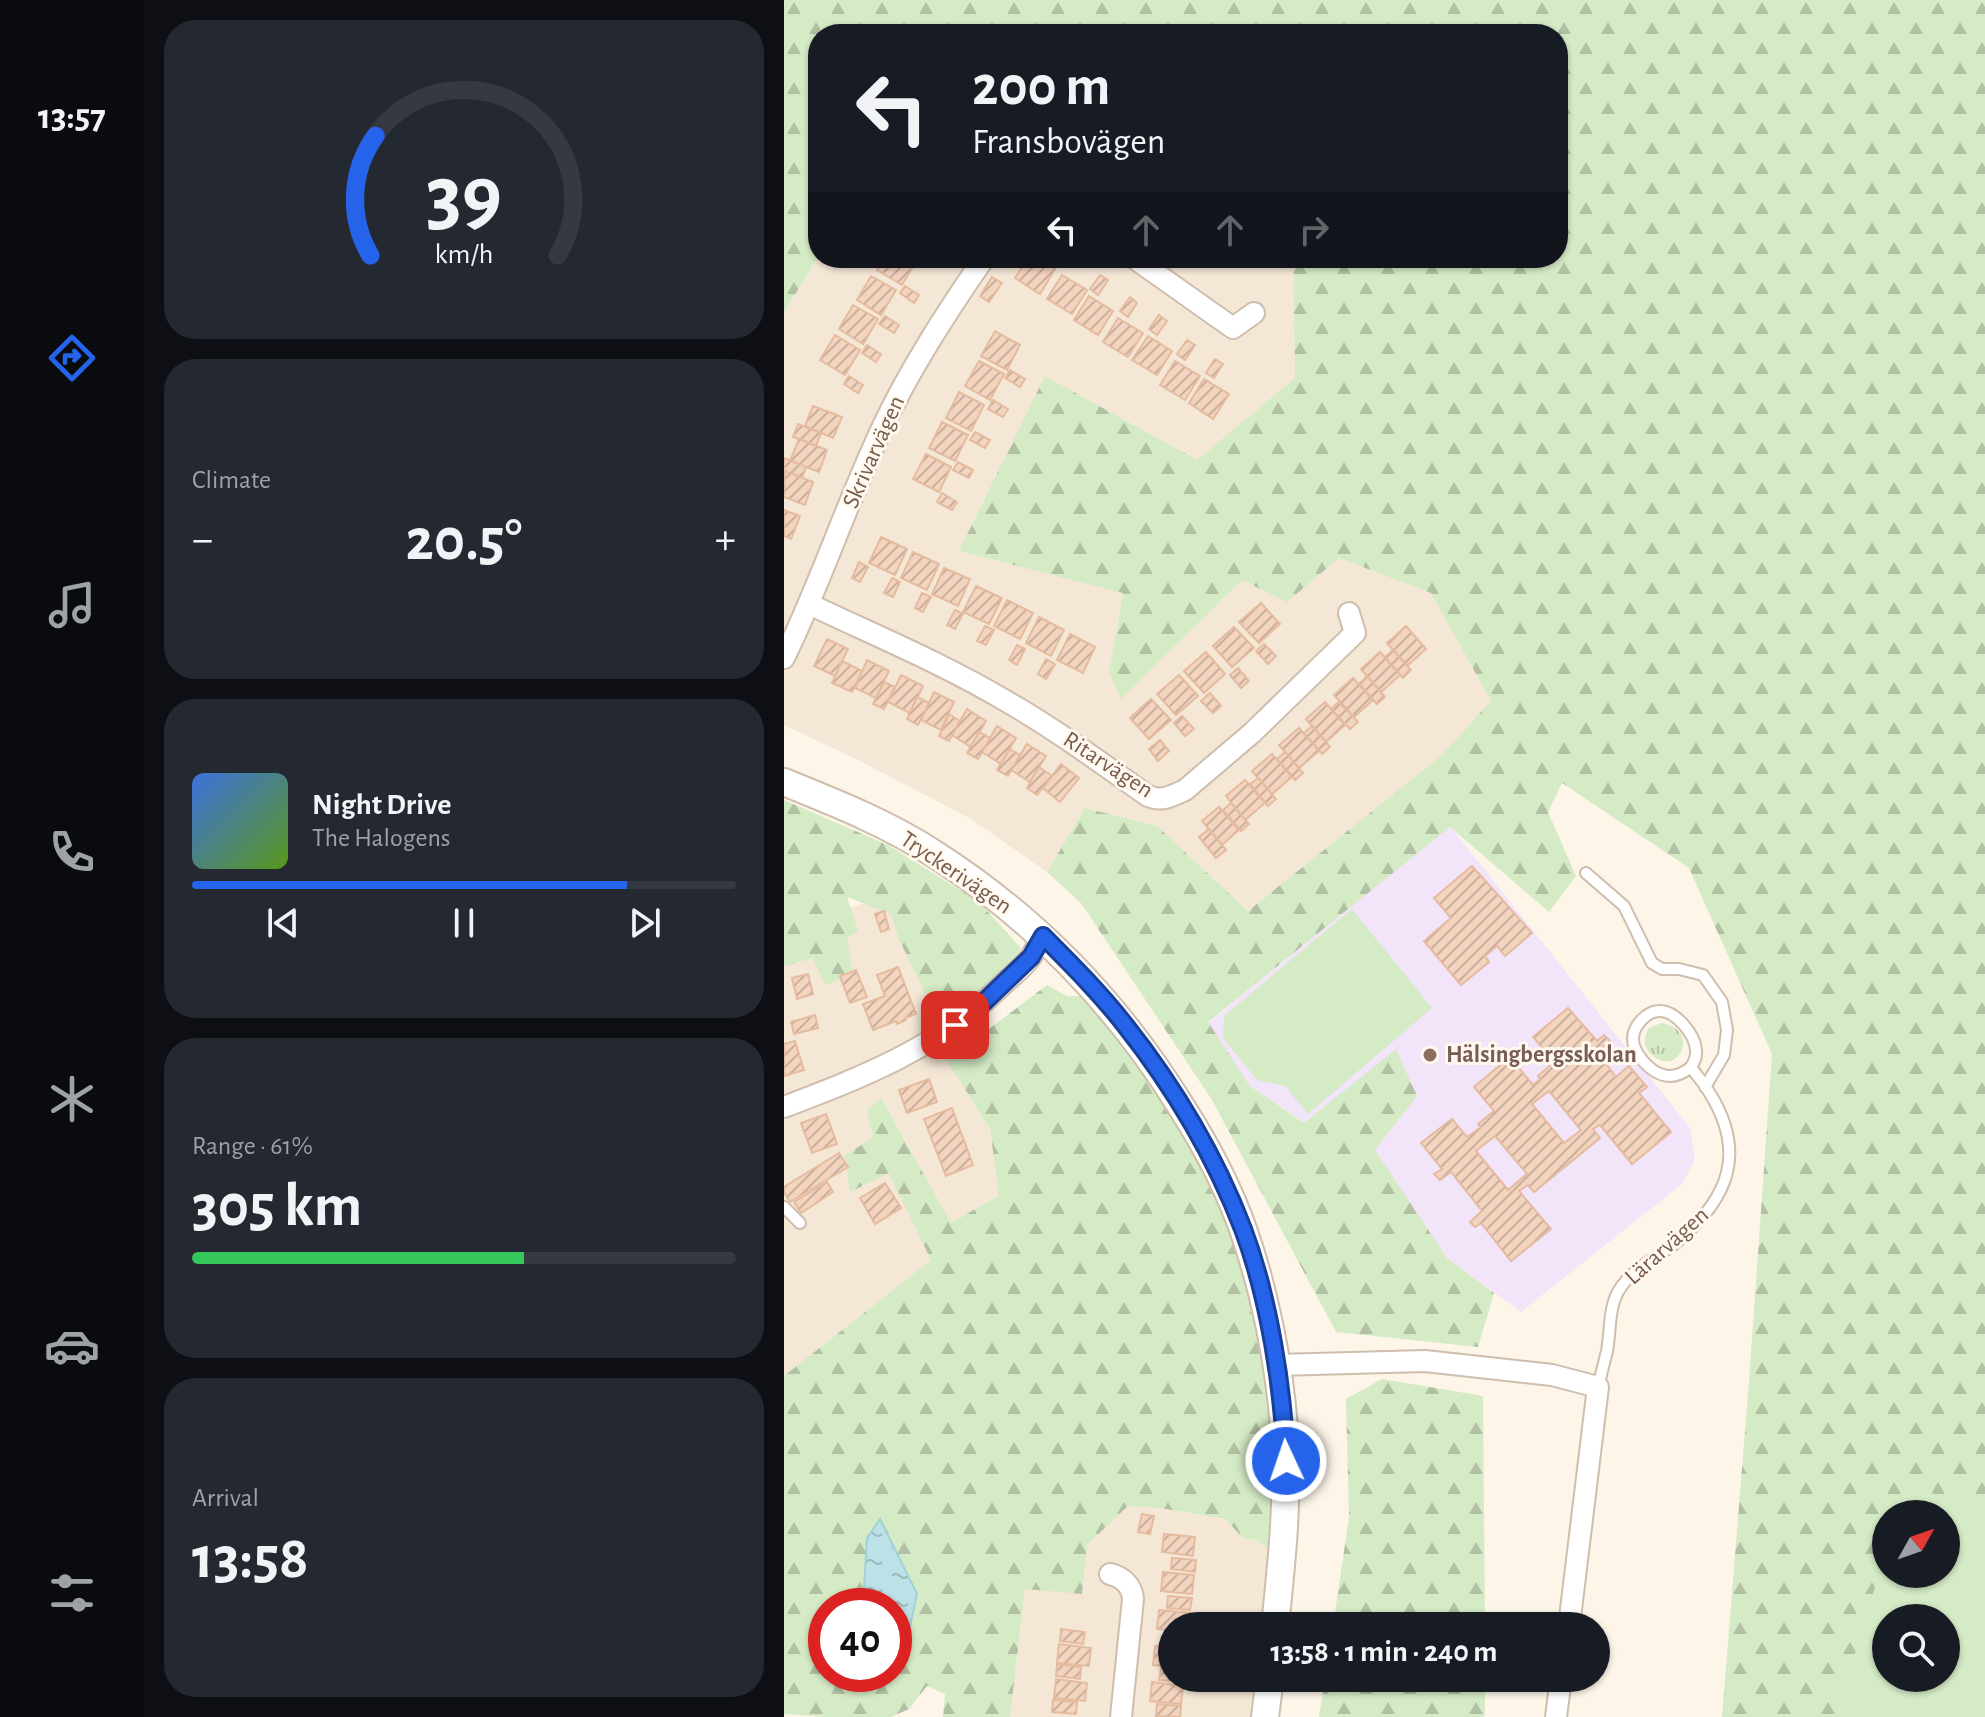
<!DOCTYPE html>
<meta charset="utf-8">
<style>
body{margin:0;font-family:"Alegreya Sans",sans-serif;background:#242831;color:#f1f3f6;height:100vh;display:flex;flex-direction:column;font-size:30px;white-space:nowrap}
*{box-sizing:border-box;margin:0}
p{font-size:26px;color:#9ea1a6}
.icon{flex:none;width:44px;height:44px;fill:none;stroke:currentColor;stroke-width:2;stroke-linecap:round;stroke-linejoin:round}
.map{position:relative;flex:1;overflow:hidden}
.side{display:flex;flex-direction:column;gap:20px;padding:20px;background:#0d0f14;width:640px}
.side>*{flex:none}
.top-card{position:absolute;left:24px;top:24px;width:760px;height:244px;border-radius:32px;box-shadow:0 2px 6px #0004;background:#171b24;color:#f1f3f6;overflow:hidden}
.needle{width:52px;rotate:50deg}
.buttons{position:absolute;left:1088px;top:1500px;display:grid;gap:16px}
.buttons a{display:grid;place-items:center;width:88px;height:88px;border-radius:50%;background:#171b24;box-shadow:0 2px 6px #0004;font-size:40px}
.speed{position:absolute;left:24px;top:1588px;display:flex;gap:16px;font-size:40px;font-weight:700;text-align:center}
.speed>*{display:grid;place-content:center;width:104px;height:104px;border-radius:50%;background:#171b24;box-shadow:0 2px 6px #0004;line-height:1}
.speed .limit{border:12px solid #d22;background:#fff;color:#111}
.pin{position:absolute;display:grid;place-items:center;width:68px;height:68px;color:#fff;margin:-34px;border-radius:16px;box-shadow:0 4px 12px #0006}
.me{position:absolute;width:88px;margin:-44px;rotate:357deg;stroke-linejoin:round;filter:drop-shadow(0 0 6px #0008)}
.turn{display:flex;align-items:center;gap:28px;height:168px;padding:0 32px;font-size:36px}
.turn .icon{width:104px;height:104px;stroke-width:2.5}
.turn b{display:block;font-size:56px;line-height:68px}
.lanes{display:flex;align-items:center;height:76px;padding:0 32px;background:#0003;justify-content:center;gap:40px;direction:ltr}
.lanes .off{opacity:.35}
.big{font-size:60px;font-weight:700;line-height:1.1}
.side .widget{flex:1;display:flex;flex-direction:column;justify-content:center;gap:12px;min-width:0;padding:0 28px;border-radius:32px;background:#242831}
.side .dial{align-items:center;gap:0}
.dial svg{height:208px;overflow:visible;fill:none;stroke:#363941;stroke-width:7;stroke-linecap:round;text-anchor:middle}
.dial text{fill:#f1f3f6;stroke:none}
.song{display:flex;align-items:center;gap:24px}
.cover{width:96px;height:96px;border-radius:12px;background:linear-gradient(135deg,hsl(220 70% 55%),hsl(90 70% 35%))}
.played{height:8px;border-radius:4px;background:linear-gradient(90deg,#2563eb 80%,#363941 80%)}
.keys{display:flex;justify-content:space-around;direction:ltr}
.heat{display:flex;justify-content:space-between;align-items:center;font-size:44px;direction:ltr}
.charge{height:12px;border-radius:6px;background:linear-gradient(90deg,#34c759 61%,#363941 0)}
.trip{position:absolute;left:374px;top:1612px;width:452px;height:80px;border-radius:40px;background:#171b24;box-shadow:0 2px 6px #0004;font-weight:700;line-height:80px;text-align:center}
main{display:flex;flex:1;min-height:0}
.dock{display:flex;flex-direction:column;width:144px;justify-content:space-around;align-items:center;background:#090b0e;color:#9ea1a6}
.dock .icon{width:56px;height:56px}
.dock .selected{color:#2563eb}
.dock b{font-size:36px;color:#f1f3f6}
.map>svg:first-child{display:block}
.residential{fill:#f5e7d6}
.education{fill:#f2e4f9}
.grass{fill:url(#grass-tufts)}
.forest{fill:url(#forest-firs);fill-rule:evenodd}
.green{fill:#d5ebc6;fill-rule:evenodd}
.water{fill:url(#water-ripples);stroke:#a2d0d9;stroke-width:2}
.building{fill:url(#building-hatch);stroke:#e5bb9f;stroke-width:2;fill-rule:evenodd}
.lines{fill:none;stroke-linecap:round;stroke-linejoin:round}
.service-casing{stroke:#cfbdad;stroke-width:14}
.minor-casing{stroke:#cfbdad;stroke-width:24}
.tertiary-casing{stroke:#cfbdad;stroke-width:30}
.service{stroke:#fff;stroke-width:10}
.minor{stroke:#fff;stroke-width:20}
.tertiary{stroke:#fff;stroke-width:26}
.route-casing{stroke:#184099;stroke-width:20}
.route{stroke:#2563eb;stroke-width:14}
.education-dot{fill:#8d6e63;stroke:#fff9ef;stroke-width:3}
.labels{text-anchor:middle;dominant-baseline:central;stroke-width:6;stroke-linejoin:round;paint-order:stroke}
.street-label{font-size:24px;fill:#785b4b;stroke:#fff9ef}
.education-label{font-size:24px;font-weight:bold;fill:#785e54;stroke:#fff9ef;text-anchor:start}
</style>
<main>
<nav class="dock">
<b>13:57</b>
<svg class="icon selected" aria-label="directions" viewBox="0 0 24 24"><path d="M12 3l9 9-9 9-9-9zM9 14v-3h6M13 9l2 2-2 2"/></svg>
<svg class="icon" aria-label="music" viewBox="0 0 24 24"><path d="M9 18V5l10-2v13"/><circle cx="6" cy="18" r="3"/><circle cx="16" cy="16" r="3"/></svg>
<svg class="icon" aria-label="phone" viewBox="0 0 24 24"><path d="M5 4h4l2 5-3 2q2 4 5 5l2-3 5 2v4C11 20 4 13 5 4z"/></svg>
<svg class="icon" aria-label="climate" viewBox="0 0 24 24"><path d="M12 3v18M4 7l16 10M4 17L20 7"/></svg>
<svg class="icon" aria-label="car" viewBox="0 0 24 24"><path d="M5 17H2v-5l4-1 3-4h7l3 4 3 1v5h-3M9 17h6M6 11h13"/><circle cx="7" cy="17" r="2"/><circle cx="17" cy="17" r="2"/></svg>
<svg class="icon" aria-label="filters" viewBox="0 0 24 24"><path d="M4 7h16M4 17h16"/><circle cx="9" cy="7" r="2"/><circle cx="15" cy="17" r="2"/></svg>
</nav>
<section class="side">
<div class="widget dial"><svg viewBox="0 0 100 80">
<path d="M14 69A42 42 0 1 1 86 69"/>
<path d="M14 69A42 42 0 0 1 16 23" stroke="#2563eb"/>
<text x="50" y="56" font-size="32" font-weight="700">39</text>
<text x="50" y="72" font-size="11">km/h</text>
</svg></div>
<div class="widget"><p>Climate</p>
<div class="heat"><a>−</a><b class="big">20.5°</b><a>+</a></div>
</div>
<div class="widget">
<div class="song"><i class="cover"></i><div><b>Night Drive</b><p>The Halogens</p></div></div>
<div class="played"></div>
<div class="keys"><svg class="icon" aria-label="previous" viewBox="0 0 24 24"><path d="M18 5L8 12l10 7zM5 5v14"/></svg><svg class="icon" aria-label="pause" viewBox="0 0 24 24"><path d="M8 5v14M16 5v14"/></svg><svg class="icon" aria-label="next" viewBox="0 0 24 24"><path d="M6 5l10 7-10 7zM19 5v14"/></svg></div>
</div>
<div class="widget"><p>Range · 61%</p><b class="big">305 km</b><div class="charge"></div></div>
<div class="widget"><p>Arrival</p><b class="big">13:58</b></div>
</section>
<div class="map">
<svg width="1201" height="1717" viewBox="0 0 1201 1717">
<defs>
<pattern id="grass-tufts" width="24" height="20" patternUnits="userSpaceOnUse" patternTransform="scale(2)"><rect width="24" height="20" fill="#d5ebc6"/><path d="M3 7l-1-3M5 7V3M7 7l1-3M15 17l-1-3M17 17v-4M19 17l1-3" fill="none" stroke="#b2c1a3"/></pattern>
<pattern id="forest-firs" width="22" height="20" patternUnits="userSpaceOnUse" patternTransform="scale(2)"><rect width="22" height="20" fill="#d5ebc6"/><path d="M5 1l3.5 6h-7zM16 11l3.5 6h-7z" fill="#b2c1a3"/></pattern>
<pattern id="water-ripples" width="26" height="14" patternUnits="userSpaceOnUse" patternTransform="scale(2)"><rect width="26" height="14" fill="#bce1e7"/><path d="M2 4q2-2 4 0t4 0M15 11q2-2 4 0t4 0" fill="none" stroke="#9eb9bd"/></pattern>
<pattern id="building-hatch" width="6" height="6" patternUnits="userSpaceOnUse" patternTransform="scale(2)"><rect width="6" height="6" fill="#f3d4bf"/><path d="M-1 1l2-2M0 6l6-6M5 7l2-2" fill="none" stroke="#caaf9d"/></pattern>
</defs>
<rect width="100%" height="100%" fill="#fdf5e8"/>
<!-- residential -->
<g class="residential">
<polygon points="34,257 497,258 509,267 511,378 413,461 261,376 339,593 325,673 458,580 503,601 555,558 647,593 708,702 658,755 464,911 373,826 301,808 263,872 187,819 74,760 0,725 0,313"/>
<polygon points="109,894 163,991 162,1059 206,1129 216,1194 167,1223 147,1260 0,1376 0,929"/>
<polygon points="344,1506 382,1509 441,1519 459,1538 473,1540 492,1555 483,1626 388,1626 388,1678 476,1678 471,1717 226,1717 241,1589 303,1545"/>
</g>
<!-- education -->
<polygon class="education" points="666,826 906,1128 911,1160 898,1184 737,1312 663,1258 555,1097 521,1123 466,1086 424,1023"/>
<!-- grass -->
<path class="grass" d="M878 1023C919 1031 892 1082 865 1052 858 1044 860 1037 865 1028Z"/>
<!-- forest -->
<g class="forest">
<path d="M0 0H1201V1717H938L965 1381 988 1054 905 868 778 783 764 812 792 876 765 912 666 827 424 1022 466 1086 520 1123 612 1049 633 1096 591 1150 663 1258 710 1293 694 1347 552 1332 428 1100 297 903 263 872 301 808 373 826 464 911 658 755 707 701 647 593 555 558 503 602 458 580 337 699 325 673 339 593 175 551 261 376 413 460 511 378 509 267 497 258H774V34H34V257L0 313ZM1102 1514H1162V1574H1102ZM1102 1618H1162V1678H1102Z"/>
<polygon points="0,800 104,845 195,902 237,948 222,975 178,1015 170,996 141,994 114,937 107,914 63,897 74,931 63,938 69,976 41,985 29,958 0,966"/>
<path d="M263 985 283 996H299L348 1039 443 1210 484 1358 491 1430 492 1555 473 1540 459 1538 441 1519 382 1509 344 1506 303 1545 298 1594 241 1589 226 1717H159L161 1694 143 1686 125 1709 107 1717H42L0 1714V1376L147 1260 105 1173 66 1192 61 1155 89 1138 83 1110 97 1098 167 1223 215 1195 206 1129 162 1059 205 1029ZM42 1606H110V1674H42Z"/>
<polygon points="598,1379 699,1396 701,1626 549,1626 565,1517 562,1399"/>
<polygon points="541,1678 701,1678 701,1714 699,1717 535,1717"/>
</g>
<!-- green -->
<g class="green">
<polygon points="568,909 648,1008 524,1114 501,1086 473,1080 439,1038 440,1016"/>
<path d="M1147 1493 1201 1509V1717H1052L1091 1587 1102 1563V1574H1162V1514H1134ZM1102 1618H1162V1678H1102Z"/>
</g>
<!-- water -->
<polygon class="water" points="96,1519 133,1594 123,1640 110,1659 110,1606 79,1606 83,1538"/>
<!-- building -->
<g class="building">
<polygon points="101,258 130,258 133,260 118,285 93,270"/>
<polygon points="244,258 253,258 271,269 256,294 231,278"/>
<polygon points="278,275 303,290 288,314 263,299"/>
<polygon points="316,275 324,280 314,295 306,289"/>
<polygon points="87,276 112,290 97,315 73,300"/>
<polygon points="208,277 218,283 205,302 196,296"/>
<polygon points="121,286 135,295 130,303 116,293"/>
<polygon points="305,296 329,311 314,335 290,320"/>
<polygon points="346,297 353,303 344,317 336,311"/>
<polygon points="69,305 94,319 79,344 55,329"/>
<polygon points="375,315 383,321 373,335 365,329"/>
<polygon points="101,316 115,325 110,333 95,324"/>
<polygon points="334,318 359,333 344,357 319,342"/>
<polygon points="211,331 236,345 223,370 197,356"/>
<polygon points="51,335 76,350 61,375 36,360"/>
<polygon points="364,336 388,351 373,375 348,360"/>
<polygon points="403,340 411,345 401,360 393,354"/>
<polygon points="83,345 97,354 92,362 78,353"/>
<polygon points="431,359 439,364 430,378 422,373"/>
<polygon points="195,361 220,374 206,400 181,386"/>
<polygon points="391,361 416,376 401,400 376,385"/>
<polygon points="226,370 241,379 236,387 221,378"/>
<polygon points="65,376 79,385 74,393 60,384"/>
<polygon points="420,379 445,394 429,419 405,403"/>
<polygon points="175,392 200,405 187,431 162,418"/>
<polygon points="209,400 224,409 219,417 204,409"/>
<polygon points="29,406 58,417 49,438 21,426"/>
<polygon points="158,422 184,435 171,461 145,448"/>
<polygon points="14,424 37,433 32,446 9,437"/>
<polygon points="191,432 206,440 201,448 186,440"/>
<polygon points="15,439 43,450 35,472 6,461"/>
<polygon points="142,454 167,467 155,492 129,479"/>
<polygon points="0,458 22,467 18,478 0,471"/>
<polygon points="174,462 189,470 185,478 169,470"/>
<polygon points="1,471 29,482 21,505 0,497"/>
<polygon points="158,493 173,502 168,510 153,502"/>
<polygon points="0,510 16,516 7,539 0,536"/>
<polygon points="97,537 123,549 111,575 85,563"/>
<polygon points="129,552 155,564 143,590 117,578"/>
<polygon points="75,562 84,567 76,582 68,578"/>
<polygon points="160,568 186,579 174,606 148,594"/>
<polygon points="108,578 116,582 109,597 100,593"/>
<polygon points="192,586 218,598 205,624 179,612"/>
<polygon points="138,593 147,597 139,612 131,608"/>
<polygon points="223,600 249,613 236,639 210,626"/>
<polygon points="477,603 496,624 475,643 455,622"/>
<polygon points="171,610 179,614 171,629 163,625"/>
<polygon points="255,617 280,630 267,656 242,643"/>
<polygon points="201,626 210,630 202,645 193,641"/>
<polygon points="622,626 642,649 623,666 603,643"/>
<polygon points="450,627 470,648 448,667 429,646"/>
<polygon points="286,634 311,647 299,673 273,660"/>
<polygon points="43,639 64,649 51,676 30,666"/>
<polygon points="480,644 492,656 484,664 472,651"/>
<polygon points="233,645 241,649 233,665 225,660"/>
<polygon points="609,650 627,670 619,678 601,657"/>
<polygon points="422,652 441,674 420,693 400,671"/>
<polygon points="596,652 616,675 597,692 577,669"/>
<polygon points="262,659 271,664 262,679 254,674"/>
<polygon points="83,660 105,671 92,698 71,688"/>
<polygon points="58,661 78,671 68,692 48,683"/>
<polygon points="454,668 465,681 457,688 446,675"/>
<polygon points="117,675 139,686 126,713 104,702"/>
<polygon points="395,675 414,696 392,715 373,694"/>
<polygon points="583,676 601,697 593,704 575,684"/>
<polygon points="569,678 589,700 570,717 550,695"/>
<polygon points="100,682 111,687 100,709 89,704"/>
<polygon points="150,692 170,702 157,730 137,720"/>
<polygon points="426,693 437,706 429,713 417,701"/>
<polygon points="133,697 145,703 134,725 123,719"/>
<polygon points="367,699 387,720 365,739 346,718"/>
<polygon points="541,702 561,725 542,742 522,719"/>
<polygon points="555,702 574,722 566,729 547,709"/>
<polygon points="183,709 202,721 187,747 168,735"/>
<polygon points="165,714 176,721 165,741 155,736"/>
<polygon points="398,716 410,729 401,736 390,723"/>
<polygon points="213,726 232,738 217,764 198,752"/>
<polygon points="528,726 546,747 538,754 520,733"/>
<polygon points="515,728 535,751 515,768 495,745"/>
<polygon points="195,732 206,738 194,759 183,753"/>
<polygon points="376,740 385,751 374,761 365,749"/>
<polygon points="243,744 262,756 246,782 227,770"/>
<polygon points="226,749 236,755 224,776 213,770"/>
<polygon points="501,752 519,773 511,780 493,759"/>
<polygon points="488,754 508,777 488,794 468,771"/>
<polygon points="277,764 295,778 276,802 259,788"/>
<polygon points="255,767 268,776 253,795 243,788"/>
<polygon points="474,778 492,799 484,806 466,784"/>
<polygon points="461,780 481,803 461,820 442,796"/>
<polygon points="447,803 465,824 457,831 439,810"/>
<polygon points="435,807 455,830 438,845 418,821"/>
<polygon points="425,829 442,850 432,858 415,837"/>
<polygon points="688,866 748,933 721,956 713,946 701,956 705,962 677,985 640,941 667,918 650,898"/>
<polygon points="100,911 105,929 97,932 91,914"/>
<polygon points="114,967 132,1014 121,1018 122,1020 113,1024 112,1021 89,1030 79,1004 101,996 93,975"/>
<polygon points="72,970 83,997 66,1003 56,976"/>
<polygon points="24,974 29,994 13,999 8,978"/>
<path d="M784 1008 813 1041 820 1035 826 1041 813 1052 832 1077 845 1066 863 1087 855 1093 887 1132 848 1164 816 1125 809 1129 816 1138 750 1192 744 1185 735 1191 767 1229 727 1261 697 1223 691 1227 686 1222 698 1211 667 1172 656 1180 650 1174 658 1169 637 1143 668 1119 683 1137 697 1127 694 1124 710 1111 690 1087 726 1057 749 1085 756 1079 754 1076 770 1062 749 1037ZM765 1091 797 1130 780 1143 748 1104ZM711 1136 743 1174 724 1190 692 1151Z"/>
<polygon points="31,1015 34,1028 10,1034 7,1022"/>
<polygon points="11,1041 20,1070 0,1076 0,1044"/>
<polygon points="145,1079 153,1102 123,1113 115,1090"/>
<polygon points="168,1108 189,1165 162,1176 140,1119"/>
<polygon points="42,1114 53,1144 28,1153 17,1123"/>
<polygon points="55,1153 64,1167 6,1202 0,1192 0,1187"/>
<polygon points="43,1182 49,1192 17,1213 10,1202"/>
<polygon points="101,1183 117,1208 91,1224 76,1198"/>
<polygon points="358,1514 370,1516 366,1534 354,1532"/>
<polygon points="380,1534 411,1537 409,1556 378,1552"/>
<polygon points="388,1558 412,1560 411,1572 387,1569"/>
<polygon points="379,1572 410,1575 408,1594 377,1591"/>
<polygon points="384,1596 408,1598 406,1610 383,1608"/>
<polygon points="375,1610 406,1613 405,1626 388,1626 388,1630 373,1629"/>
<polygon points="277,1629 301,1632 299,1644 276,1641"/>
<polygon points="275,1644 307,1648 305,1666 273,1663"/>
<polygon points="371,1646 388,1648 388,1667 369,1665"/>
<polygon points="273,1664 297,1667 296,1679 272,1676"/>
<polygon points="377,1668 388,1669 388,1678 400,1678 399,1682 375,1680"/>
<polygon points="272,1679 303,1683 301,1701 270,1698"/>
<polygon points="368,1682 399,1686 397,1704 366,1701"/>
<polygon points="269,1700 293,1702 292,1714 268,1712"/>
<polygon points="373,1704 397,1706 396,1717 372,1716"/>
</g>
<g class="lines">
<defs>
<g id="service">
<polyline points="802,873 840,906 868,963 878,969 895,969 919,975 938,1002 943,1030 940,1055 921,1087"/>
<polyline points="0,1207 16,1223"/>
<path d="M814 1387C817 1375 820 1363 823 1351 827 1330 824 1305 837 1287 851 1267 876 1256 894 1241 945 1198 963 1152 925 1092 920 1083 913 1076 907 1067 889 1082 873 1077 859 1061 854 1054 849 1048 849 1039 849 1025 864 1010 877 1011 893 1012 911 1035 912 1050 913 1057 910 1062 907 1067"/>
</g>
<g id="minor">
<polyline points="350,258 449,328 470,313"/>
<path d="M25 604C90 635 160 664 222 701 271 729 317 763 364 796 378 802 388 796 401 790L468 733 571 633 565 613"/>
<path d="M0 658C37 582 63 502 99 426 127 367 163 312 200 258"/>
<path d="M0 1107C81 1076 151 1049 215 988 225 978 238 969 246 958 251 951 255 943 259 936"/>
<polyline points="492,1365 641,1361 768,1375 814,1387 785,1626"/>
<path d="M326 1574C338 1577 348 1585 349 1599L337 1717"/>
<polyline points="772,1717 777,1678"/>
</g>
<g id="tertiary">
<path d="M0 782C52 803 105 824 152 855 253 920 335 1006 398 1108 423 1147 445 1189 460 1232 481 1292 495 1364 500 1427 505 1494 498 1560 491 1626"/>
<polyline points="481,1717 486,1678"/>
</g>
</defs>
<!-- service casing -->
<use href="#service" class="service-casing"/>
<!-- minor casing -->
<use href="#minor" class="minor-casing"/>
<!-- tertiary casing -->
<use href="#tertiary" class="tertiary-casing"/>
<!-- service -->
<use href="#service" class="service"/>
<!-- minor -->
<use href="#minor" class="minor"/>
<!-- tertiary -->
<use href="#tertiary" class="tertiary"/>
</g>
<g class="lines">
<defs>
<path id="route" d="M171 1025 200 1002 247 957 259 936C288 965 316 993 341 1025 390 1087 431 1156 459 1229 485 1298 499 1388 502 1461"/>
</defs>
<!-- route casing -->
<use href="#route" class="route-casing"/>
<!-- route -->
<use href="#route" class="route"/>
</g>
<!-- markers -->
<circle class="education-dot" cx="646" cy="1055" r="8"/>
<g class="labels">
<!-- street labels -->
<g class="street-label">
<text transform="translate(90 452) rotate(-66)">Skrivarvägen</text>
<text transform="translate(324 765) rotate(33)">Ritarvägen</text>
<text transform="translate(172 873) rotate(34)">Tryckerivägen</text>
<text transform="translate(883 1246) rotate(-42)">Lärarvägen</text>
</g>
<!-- education labels -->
<g class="education-label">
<text x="662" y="1055">Hälsingbergsskolan</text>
</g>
</g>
</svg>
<div class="buttons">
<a><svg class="needle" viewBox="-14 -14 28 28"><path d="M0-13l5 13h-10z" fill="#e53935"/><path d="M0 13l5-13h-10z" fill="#9ea1a6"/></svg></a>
<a><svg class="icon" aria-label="search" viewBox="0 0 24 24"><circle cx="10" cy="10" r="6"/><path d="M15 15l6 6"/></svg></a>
</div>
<div class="speed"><div class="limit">40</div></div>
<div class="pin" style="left:171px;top:1025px;background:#d93025"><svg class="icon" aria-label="arrive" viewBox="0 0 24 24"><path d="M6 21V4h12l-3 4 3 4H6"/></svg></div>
<svg class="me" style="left:502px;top:1461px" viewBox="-20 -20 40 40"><circle r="17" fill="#2563eb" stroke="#fff" stroke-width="3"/><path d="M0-11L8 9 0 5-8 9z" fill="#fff"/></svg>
<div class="trip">13:58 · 1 min · 240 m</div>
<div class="top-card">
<div class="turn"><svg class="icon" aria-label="left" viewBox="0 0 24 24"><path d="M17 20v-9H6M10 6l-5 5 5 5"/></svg><div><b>200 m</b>Fransbovägen</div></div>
<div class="lanes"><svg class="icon" aria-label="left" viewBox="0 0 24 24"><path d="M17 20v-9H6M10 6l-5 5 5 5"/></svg><svg class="icon off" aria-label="ahead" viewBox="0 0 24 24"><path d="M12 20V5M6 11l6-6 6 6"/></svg><svg class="icon off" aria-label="ahead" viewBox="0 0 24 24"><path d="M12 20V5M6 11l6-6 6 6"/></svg><svg class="icon off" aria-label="right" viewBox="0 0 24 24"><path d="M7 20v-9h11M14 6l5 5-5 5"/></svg></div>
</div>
</div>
</main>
